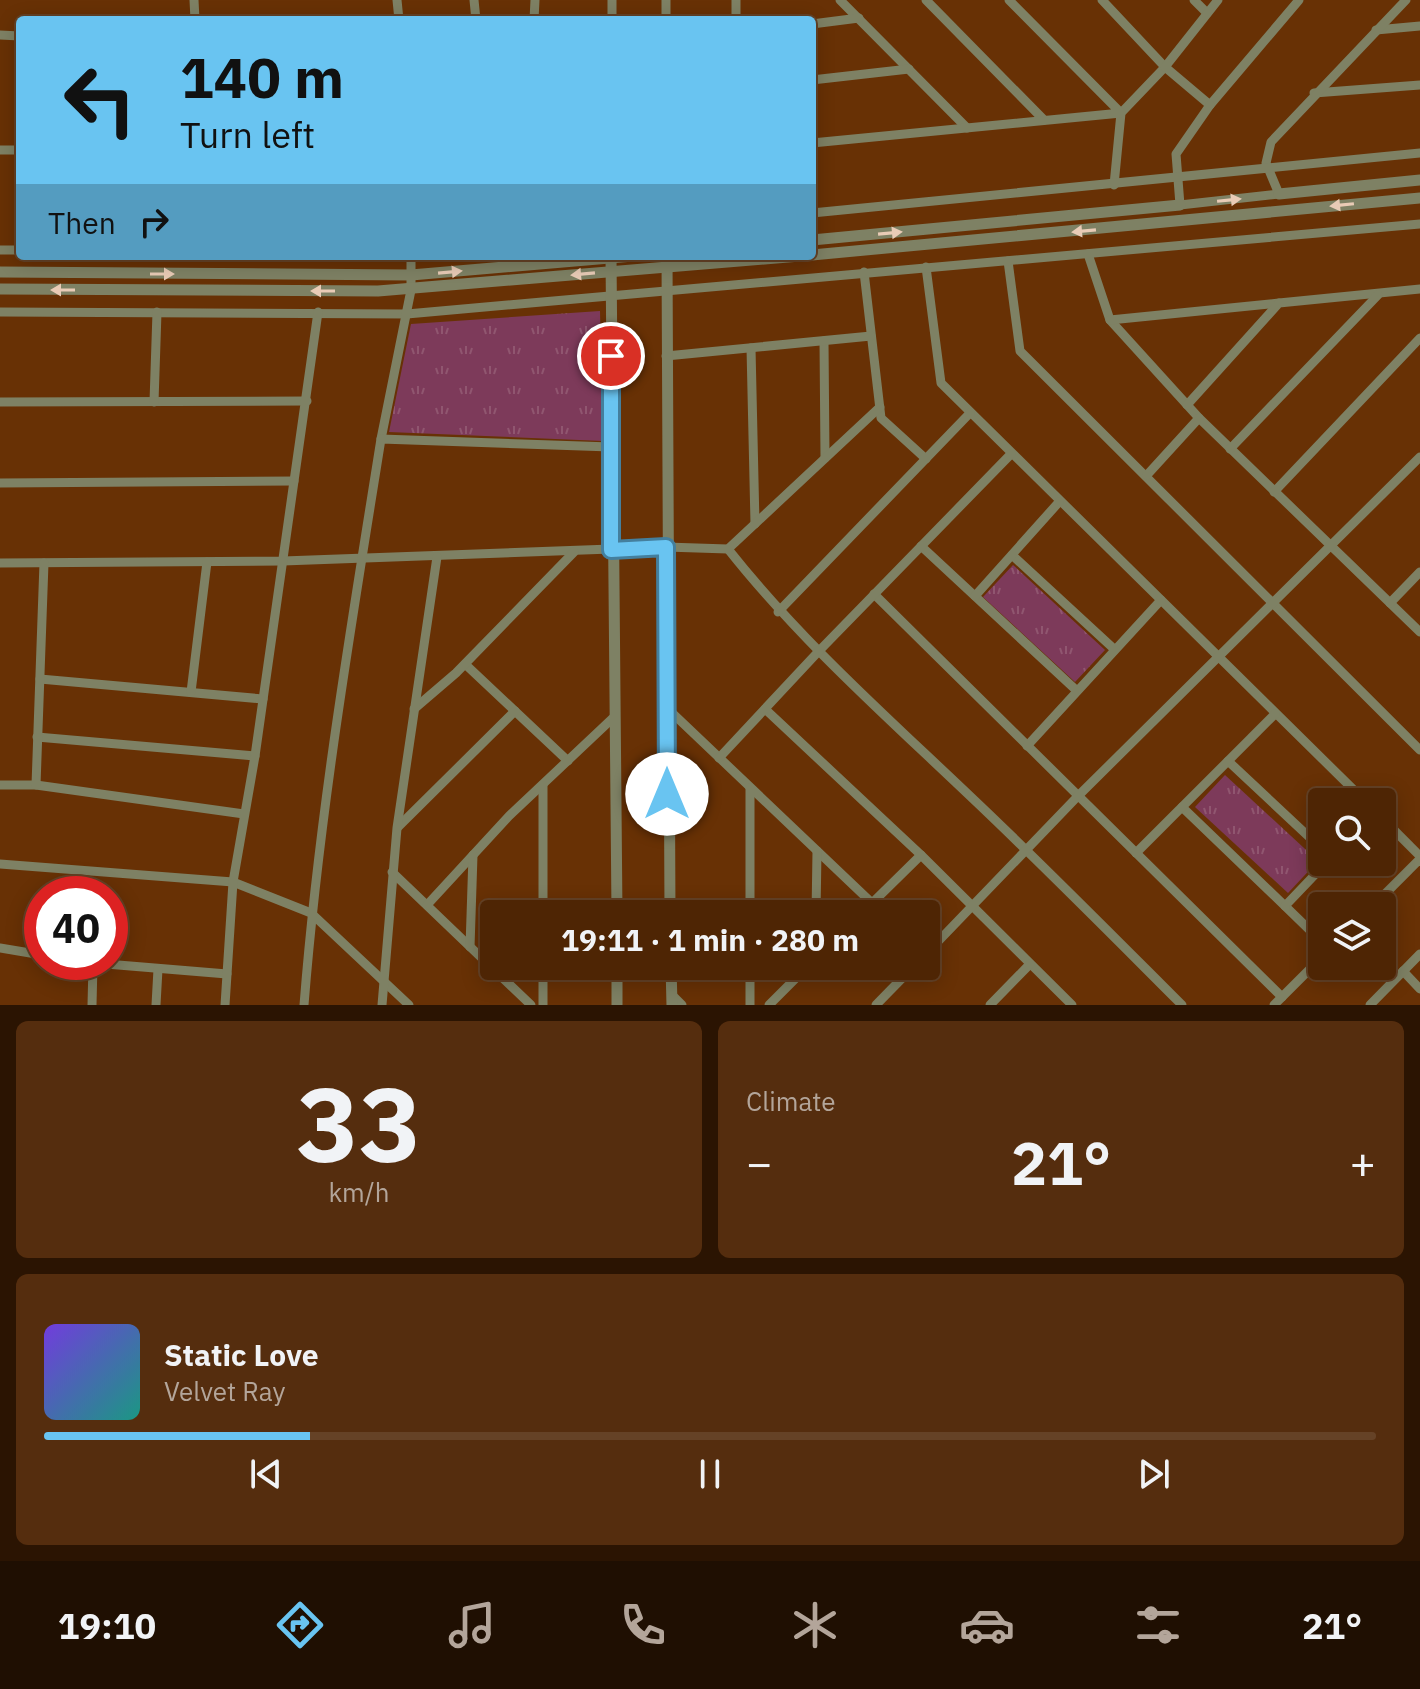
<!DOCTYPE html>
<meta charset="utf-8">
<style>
body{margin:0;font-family:"IBM Plex Sans",sans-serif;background:#552d0e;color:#f1f3f6;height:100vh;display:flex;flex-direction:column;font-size:30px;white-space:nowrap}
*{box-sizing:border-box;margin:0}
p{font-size:26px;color:#b3a59a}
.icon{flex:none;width:44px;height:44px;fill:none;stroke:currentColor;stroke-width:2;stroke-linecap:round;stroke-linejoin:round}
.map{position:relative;height:1005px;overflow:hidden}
.drawer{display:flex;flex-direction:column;gap:16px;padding:16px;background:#2b1402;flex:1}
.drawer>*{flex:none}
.banner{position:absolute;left:16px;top:16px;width:800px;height:244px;border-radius:8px;box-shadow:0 4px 20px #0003,0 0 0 2px #654226;background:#69c4f1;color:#111;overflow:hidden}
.buttons{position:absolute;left:1308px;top:788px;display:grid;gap:16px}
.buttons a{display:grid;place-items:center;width:88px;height:88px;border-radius:8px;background:#4e2504;box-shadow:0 4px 20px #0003,0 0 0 2px #654226;font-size:40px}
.speed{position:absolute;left:24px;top:876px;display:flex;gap:16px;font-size:40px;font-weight:700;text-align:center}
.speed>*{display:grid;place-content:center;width:104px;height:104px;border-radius:50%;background:#4e2504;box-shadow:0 4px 20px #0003,0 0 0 2px #654226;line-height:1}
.speed .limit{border:12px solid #d22;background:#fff;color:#111}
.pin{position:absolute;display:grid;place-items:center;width:68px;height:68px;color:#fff;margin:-34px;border:4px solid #fff;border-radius:50%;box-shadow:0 2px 8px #0007}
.me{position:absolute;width:88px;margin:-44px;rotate:0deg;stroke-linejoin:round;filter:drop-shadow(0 0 6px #0008)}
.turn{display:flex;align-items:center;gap:28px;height:168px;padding:0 32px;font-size:36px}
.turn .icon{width:104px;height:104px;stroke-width:2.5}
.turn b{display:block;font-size:56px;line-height:68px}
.then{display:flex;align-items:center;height:76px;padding:0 32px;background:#0003;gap:16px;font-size:30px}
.big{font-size:60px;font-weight:800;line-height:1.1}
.drawer .tile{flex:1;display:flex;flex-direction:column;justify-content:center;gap:12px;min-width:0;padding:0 28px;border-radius:12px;background:#552d0e}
.drawer .dial{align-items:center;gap:0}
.dial b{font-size:104px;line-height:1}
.song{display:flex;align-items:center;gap:24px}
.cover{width:96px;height:96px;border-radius:12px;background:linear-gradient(135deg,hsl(260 70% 55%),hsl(170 70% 35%))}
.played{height:8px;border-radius:4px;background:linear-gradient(90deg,#69c4f1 20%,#654226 20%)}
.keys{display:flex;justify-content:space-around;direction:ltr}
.heat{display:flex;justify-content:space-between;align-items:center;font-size:44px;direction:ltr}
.drawer .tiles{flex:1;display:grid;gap:16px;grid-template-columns:1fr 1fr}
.tile:last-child{grid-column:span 2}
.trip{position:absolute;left:480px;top:900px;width:460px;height:80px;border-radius:8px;background:#4e2504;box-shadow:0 4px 20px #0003,0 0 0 2px #654226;font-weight:800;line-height:80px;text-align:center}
.tab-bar{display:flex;height:128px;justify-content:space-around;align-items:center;background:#1f0f02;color:#b3a59a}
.tab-bar .icon{width:56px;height:56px}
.tab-bar .active{color:#69c4f1}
.tab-bar b{font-size:36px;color:#f1f3f6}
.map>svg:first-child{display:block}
.grass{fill:url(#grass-tufts)}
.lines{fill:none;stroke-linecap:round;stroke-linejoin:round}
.minor{stroke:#7e8164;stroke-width:9}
.tertiary{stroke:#7e8164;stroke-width:11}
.oneway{fill:#e9cbb6}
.route-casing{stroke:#447f9d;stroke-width:20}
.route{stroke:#69c4f1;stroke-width:14}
</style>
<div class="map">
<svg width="1420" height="1005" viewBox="0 0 1420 1005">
<defs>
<pattern id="grass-tufts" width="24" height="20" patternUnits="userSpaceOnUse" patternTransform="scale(2)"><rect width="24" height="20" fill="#7d3a5a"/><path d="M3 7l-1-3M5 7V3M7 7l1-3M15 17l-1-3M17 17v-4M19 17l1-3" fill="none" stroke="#905670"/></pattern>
</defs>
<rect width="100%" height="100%" fill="#683105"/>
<!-- grass -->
<g class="grass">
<polygon points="600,311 603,441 389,432 411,324"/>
<polygon points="1013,565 1105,650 1075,682 983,597"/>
<polygon points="1225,775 1318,861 1288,893 1195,807"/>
</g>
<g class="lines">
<!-- minor -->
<g class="minor">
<polyline points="194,0 195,20"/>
<polyline points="397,0 399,20"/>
<polyline points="474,0 476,20"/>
<polyline points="666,0 666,20"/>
<polyline points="736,0 736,20"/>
<polyline points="840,0 967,128"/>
<polyline points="926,0 1044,120"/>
<polyline points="1102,0 1165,67 1121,113 1114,185"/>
<polyline points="1194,0 1207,13"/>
<polyline points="1218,0 1165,67 1210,105 1299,0"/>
<polyline points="534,20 535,0"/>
<polyline points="612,20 612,0"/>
<polyline points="812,24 859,18"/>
<polyline points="1376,30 1420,26"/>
<polyline points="0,35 20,36"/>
<polyline points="812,80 909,69"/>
<polyline points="1314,93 1420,85"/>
<polyline points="1210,105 1176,154 1180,205 1279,194 1266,163 1271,142 1406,0"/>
<polyline points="812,143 1121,113 1009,0"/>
<polyline points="0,150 20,150"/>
<polyline points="812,213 1420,153"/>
<polyline points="0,250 20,250"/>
<polyline points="1088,254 1110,320 1199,418 1420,632"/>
<polyline points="1008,261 1020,351 1420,750"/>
<polyline points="926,267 941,383 1366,802"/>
<polyline points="864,272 881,418 926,459"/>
<polyline points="0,312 407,314 1420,224"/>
<polyline points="1110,320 1279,303"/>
<polyline points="824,341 825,458"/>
<polyline points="751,348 755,524"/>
<polyline points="666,356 871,336"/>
<polyline points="0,402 307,401"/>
<polyline points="154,402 157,312"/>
<polyline points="1187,405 1279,303 1420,289"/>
<polyline points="381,439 411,290 411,256"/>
<polyline points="1230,449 1378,295"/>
<polyline points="1147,475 1199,418"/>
<polyline points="0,483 294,481"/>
<polyline points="1274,492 1420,338"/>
<polyline points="921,546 1076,690"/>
<path d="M728 549C800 640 886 716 970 796 1042 864 1112 935 1182 1005"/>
<polyline points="1012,555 1113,648"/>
<polyline points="0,563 283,561 666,547 728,549 880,407"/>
<polyline points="874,594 1282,997"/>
<polyline points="975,596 1059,502"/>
<polyline points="1390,603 1420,572"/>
<polyline points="778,612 970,413"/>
<polyline points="465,664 568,761"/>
<polyline points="40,679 263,699"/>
<polyline points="191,692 207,562"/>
<polyline points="667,708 872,903"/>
<polyline points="414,709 456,673 574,552"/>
<polyline points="765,709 921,855"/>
<polyline points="37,737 255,756"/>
<polyline points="1027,746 1161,600"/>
<polyline points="719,758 818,652 1011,454"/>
<polyline points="1228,761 1322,849"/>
<polyline points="0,785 36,785 244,814"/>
<polyline points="36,785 44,563"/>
<polyline points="543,785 543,914"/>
<polyline points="1182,807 1285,906"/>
<polyline points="1382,818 1420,856"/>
<polyline points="398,827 515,711"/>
<polyline points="1136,853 1275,714"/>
<polyline points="0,864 233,882 311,913 409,1005"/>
<polyline points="392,872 531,1005"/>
<polyline points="427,905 509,816 614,717"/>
<polyline points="1373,906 1420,859"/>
<polyline points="750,914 750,788"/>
<polyline points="816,914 817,851"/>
<polyline points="861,914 921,855 1072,1005"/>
<polyline points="1322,942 1285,906 1327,862"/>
<polyline points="470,947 473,855"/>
<polyline points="0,948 42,955"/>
<polyline points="926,954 1078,796 1420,457"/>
<polyline points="82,962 227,974"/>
<polyline points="543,966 543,1005"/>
<polyline points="1403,971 1420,989"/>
<polyline points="672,995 682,1005"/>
<polyline points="92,1005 93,964"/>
<polyline points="156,1005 158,969"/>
<polyline points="225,1005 233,882 255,756 318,312"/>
<path d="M304 1005C319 815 351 627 381 439L611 447"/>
<polyline points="382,1005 397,828 437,557"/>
<polyline points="750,1005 750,966"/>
<polyline points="769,1005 808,966"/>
<polyline points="876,1005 914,966"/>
<polyline points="990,1005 1030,964"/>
<polyline points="1274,1005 1322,957"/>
<polyline points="1370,1005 1420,954"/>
</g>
<!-- tertiary -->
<g class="tertiary">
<polyline points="1279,194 1420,180"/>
<polyline points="812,240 1180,205"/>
<polyline points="812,255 1420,198"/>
<polyline points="667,256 670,914"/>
<polyline points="611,257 617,914"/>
<polyline points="0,272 411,275 633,256"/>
<polyline points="0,289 378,291 800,256"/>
<polyline points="617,966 617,1005"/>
<polyline points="671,966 672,1005"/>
</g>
</g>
<!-- one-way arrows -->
<defs><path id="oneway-solid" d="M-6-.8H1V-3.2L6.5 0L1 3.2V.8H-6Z" transform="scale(2)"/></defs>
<g class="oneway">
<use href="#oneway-solid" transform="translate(1229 200) rotate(-6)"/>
<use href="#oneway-solid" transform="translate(1342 205) rotate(174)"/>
<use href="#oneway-solid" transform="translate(1084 231) rotate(175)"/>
<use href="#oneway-solid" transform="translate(890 233) rotate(-5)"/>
<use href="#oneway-solid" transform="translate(450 272) rotate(-5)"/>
<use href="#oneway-solid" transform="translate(162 274)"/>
<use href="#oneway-solid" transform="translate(583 274) rotate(175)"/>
<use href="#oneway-solid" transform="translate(63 290) rotate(-180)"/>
<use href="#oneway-solid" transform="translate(323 291) rotate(-180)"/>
</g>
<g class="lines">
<defs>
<polyline id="route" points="611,356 611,550 666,547 667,794"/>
</defs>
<!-- route casing -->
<use href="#route" class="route-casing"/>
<!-- route -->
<use href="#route" class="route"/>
</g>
</svg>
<div class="buttons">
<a><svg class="icon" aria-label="search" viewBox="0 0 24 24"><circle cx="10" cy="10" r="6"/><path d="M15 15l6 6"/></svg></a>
<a><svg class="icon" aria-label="layers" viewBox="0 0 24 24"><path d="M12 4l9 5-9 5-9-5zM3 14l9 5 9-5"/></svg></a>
</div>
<div class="speed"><div class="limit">40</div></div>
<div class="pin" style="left:611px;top:356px;background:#d93025"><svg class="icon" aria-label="arrive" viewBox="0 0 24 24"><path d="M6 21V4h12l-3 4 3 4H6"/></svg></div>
<svg class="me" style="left:667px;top:794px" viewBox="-20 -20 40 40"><circle r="19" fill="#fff"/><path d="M0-13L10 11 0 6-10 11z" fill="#69c4f1"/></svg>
<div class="trip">19:11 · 1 min · 280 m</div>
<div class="banner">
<div class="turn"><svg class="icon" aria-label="left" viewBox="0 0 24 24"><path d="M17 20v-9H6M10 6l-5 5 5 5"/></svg><div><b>140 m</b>Turn left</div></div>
<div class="then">Then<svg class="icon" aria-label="right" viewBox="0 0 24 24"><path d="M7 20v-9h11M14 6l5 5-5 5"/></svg></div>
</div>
</div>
<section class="drawer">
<div class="tiles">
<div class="tile dial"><b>33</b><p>km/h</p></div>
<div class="tile"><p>Climate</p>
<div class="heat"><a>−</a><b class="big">21°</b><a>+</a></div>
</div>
<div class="tile">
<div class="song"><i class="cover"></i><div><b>Static Love</b><p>Velvet Ray</p></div></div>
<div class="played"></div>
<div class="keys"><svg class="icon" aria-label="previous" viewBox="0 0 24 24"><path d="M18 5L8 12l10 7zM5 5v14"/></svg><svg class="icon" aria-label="pause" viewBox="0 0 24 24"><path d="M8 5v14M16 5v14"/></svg><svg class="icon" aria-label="next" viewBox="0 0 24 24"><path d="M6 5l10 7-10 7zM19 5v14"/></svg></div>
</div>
</div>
</section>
<nav class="tab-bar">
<b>19:10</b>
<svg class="icon active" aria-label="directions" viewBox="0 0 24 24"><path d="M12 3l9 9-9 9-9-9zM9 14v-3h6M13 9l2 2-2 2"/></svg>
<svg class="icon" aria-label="music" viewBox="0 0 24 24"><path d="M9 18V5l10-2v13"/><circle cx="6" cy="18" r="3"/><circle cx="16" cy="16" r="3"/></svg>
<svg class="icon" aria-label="phone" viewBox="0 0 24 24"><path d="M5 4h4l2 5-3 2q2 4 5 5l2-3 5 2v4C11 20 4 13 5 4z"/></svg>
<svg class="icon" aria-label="climate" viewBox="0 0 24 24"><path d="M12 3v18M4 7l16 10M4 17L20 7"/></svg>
<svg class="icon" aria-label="car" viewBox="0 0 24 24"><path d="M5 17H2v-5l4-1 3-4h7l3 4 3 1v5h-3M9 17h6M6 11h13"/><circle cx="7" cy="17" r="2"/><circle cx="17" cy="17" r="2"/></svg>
<svg class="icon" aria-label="filters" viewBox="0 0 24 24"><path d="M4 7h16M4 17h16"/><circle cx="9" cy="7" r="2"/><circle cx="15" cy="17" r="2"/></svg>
<b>21°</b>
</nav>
